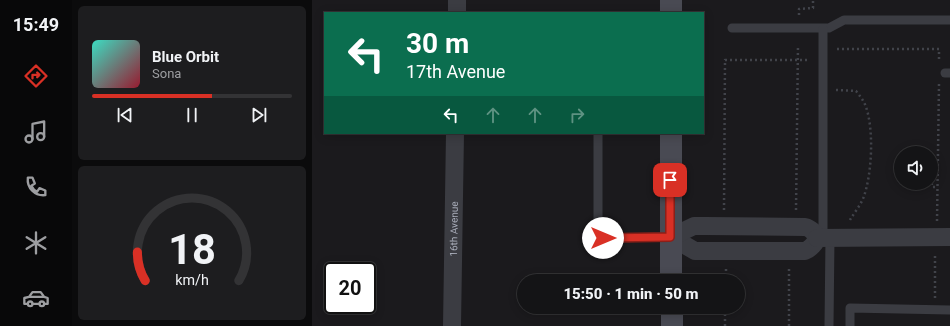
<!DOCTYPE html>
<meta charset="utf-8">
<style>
body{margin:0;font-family:Roboto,sans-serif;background:#1d1d1f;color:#f1f3f6;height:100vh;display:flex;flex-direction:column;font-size:15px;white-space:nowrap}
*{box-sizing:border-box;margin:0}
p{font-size:13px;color:#9d9ea1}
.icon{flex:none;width:22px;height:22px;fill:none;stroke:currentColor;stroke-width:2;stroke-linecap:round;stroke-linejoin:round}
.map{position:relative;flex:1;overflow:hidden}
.side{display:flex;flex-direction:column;gap:6px;padding:6px;background:#0b0b0c;width:240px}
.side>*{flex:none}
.banner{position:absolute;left:12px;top:12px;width:380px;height:122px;border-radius:0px;box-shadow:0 2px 10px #0003,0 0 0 1px #333335;background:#0b6e4f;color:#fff;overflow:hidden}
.fabs{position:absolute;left:582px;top:146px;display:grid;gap:8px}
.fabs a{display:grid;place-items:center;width:44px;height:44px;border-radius:50%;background:#141416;box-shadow:0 2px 10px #0003,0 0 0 1px #333335;font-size:20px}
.speed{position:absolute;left:12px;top:262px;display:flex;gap:8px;font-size:20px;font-weight:700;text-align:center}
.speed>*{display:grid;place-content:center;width:52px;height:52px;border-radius:50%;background:#141416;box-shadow:0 2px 10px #0003,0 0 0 1px #333335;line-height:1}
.speed .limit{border:2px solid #111;border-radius:6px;background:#fff;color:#111}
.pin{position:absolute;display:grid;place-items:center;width:34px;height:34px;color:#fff;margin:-17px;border-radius:8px;box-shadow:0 2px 6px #0006}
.me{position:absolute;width:44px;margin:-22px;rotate:90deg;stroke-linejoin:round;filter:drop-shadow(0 0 3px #0008)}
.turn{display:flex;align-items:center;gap:14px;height:84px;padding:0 16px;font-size:18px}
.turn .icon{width:52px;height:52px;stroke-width:2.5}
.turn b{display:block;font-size:28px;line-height:34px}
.lanes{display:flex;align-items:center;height:38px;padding:0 16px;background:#0003;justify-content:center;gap:20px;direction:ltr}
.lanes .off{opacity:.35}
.side .tile{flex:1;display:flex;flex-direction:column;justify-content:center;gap:6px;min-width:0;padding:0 14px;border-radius:6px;background:#1d1d1f}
.side .dial{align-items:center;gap:0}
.dial svg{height:104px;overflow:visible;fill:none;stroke:#333335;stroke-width:7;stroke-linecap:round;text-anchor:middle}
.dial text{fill:#f1f3f6;stroke:none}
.song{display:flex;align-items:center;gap:12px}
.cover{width:48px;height:48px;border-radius:6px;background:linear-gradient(135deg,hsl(170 70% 55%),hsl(350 70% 35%))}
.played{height:4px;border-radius:2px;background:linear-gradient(90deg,#d93025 60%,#333335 60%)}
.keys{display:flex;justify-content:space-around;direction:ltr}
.trip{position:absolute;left:205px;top:274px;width:228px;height:40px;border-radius:20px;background:#141416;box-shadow:0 2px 10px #0003,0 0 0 1px #333335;font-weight:800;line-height:40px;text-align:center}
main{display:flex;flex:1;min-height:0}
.menu{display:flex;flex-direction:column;width:72px;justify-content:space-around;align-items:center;background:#080809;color:#9d9ea1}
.menu .icon{width:28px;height:28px}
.menu .on{color:#d93025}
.menu b{font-size:18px;color:#f1f3f6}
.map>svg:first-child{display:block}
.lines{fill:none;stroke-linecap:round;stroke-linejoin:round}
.path{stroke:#41434a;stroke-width:2.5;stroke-dasharray:2 3;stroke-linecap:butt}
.service{stroke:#3b3c42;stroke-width:9}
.minor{stroke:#3b3c42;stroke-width:18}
.secondary{stroke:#494a53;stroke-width:22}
.route-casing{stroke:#8d1f18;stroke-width:10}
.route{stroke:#d93025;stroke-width:7}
.labels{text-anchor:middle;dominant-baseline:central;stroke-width:3;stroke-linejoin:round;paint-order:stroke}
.street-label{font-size:10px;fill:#acb0bd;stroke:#161518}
</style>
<main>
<nav class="menu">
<b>15:49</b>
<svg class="icon on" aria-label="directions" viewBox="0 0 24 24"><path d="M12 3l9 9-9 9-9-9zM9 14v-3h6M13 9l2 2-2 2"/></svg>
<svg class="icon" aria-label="music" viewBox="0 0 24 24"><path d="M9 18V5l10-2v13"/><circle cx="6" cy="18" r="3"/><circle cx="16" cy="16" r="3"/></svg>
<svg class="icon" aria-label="phone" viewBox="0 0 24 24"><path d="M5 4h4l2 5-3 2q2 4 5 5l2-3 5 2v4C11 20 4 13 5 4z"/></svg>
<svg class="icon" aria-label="climate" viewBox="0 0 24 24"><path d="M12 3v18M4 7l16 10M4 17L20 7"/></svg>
<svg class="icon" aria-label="car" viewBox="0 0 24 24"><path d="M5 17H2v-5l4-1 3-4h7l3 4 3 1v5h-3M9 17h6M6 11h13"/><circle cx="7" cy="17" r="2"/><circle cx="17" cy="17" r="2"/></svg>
</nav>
<section class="side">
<div class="tile">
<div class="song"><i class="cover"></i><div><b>Blue Orbit</b><p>Sona</p></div></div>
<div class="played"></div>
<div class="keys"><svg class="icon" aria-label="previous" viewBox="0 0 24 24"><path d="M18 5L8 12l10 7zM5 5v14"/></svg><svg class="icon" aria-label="pause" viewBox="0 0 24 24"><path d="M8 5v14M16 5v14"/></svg><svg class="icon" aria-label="next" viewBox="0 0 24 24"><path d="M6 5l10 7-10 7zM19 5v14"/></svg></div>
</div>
<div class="tile dial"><svg viewBox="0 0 100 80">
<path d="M14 69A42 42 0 1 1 86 69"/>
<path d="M14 69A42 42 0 0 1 8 47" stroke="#d93025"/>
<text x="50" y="56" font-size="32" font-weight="700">18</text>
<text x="50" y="72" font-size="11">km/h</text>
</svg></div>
</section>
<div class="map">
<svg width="638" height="326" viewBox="0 0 638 326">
<rect width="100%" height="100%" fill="#1b1a1d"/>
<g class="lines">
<!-- path -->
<g class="path">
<polyline points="487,15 487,9 501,8 501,0"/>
<polyline points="525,49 627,49 627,61"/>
<path d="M524 90 544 91C548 96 552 101 554 107 562 130 560 173 552 196 549 205 542 213 538 220"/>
<polyline points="619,168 620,187 626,187"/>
<polyline points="412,210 413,60 498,60"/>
<polyline points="484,210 486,45"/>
<polyline points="625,221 627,84"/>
<polyline points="414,281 414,269"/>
<polyline points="623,298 623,255"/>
<polyline points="413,326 413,307"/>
<polyline points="477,326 477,269"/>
</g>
<!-- service -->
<g class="service">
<polyline points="420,28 517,28 532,20 638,20"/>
<polyline points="633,73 638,73"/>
<polyline points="286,133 286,233 291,238 359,237"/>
<polyline points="511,238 511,29"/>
<polyline points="517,326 518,238"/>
<polyline points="538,326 538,308 638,310"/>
</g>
<!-- minor -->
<g class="minor">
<polyline points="145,13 145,0"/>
<path d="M359 237 383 251H493C498 249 504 243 505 238"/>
<path d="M359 237 382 226H393L493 227C498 228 504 233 505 238"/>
<polyline points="505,238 638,237"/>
<path id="s1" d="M140 326 143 133"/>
</g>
<!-- secondary -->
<g class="secondary">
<polyline points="359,0 359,13"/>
<polyline points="359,133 359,281"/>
<polyline points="360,307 360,326"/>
</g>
</g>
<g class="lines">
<defs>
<polyline id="route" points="291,238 358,237 358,180"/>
</defs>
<!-- route casing -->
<use href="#route" class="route-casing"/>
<!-- route -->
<use href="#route" class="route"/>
</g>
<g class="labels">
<!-- street labels -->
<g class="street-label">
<text stroke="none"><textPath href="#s1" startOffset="97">16th Avenue</textPath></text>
</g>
</g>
</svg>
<div class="fabs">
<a><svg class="icon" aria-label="sound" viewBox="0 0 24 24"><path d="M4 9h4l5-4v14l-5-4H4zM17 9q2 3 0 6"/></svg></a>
</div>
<div class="speed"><div class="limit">20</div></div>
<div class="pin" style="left:358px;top:180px;background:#d93025"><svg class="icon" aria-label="arrive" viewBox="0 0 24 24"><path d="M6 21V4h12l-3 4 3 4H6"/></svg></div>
<svg class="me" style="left:291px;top:238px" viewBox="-20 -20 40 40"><circle r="19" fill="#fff"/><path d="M0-13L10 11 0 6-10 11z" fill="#d93025"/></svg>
<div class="trip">15:50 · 1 min · 50 m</div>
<div class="banner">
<div class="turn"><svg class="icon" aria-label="left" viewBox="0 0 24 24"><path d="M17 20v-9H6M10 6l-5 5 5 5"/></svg><div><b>30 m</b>17th Avenue</div></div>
<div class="lanes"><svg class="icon" aria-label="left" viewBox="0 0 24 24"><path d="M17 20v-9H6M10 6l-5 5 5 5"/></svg><svg class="icon off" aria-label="ahead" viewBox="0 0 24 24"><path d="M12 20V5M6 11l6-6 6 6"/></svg><svg class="icon off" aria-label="ahead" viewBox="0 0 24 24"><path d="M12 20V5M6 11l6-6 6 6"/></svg><svg class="icon off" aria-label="right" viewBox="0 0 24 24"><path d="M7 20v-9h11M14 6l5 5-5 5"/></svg></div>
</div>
</div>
</main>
